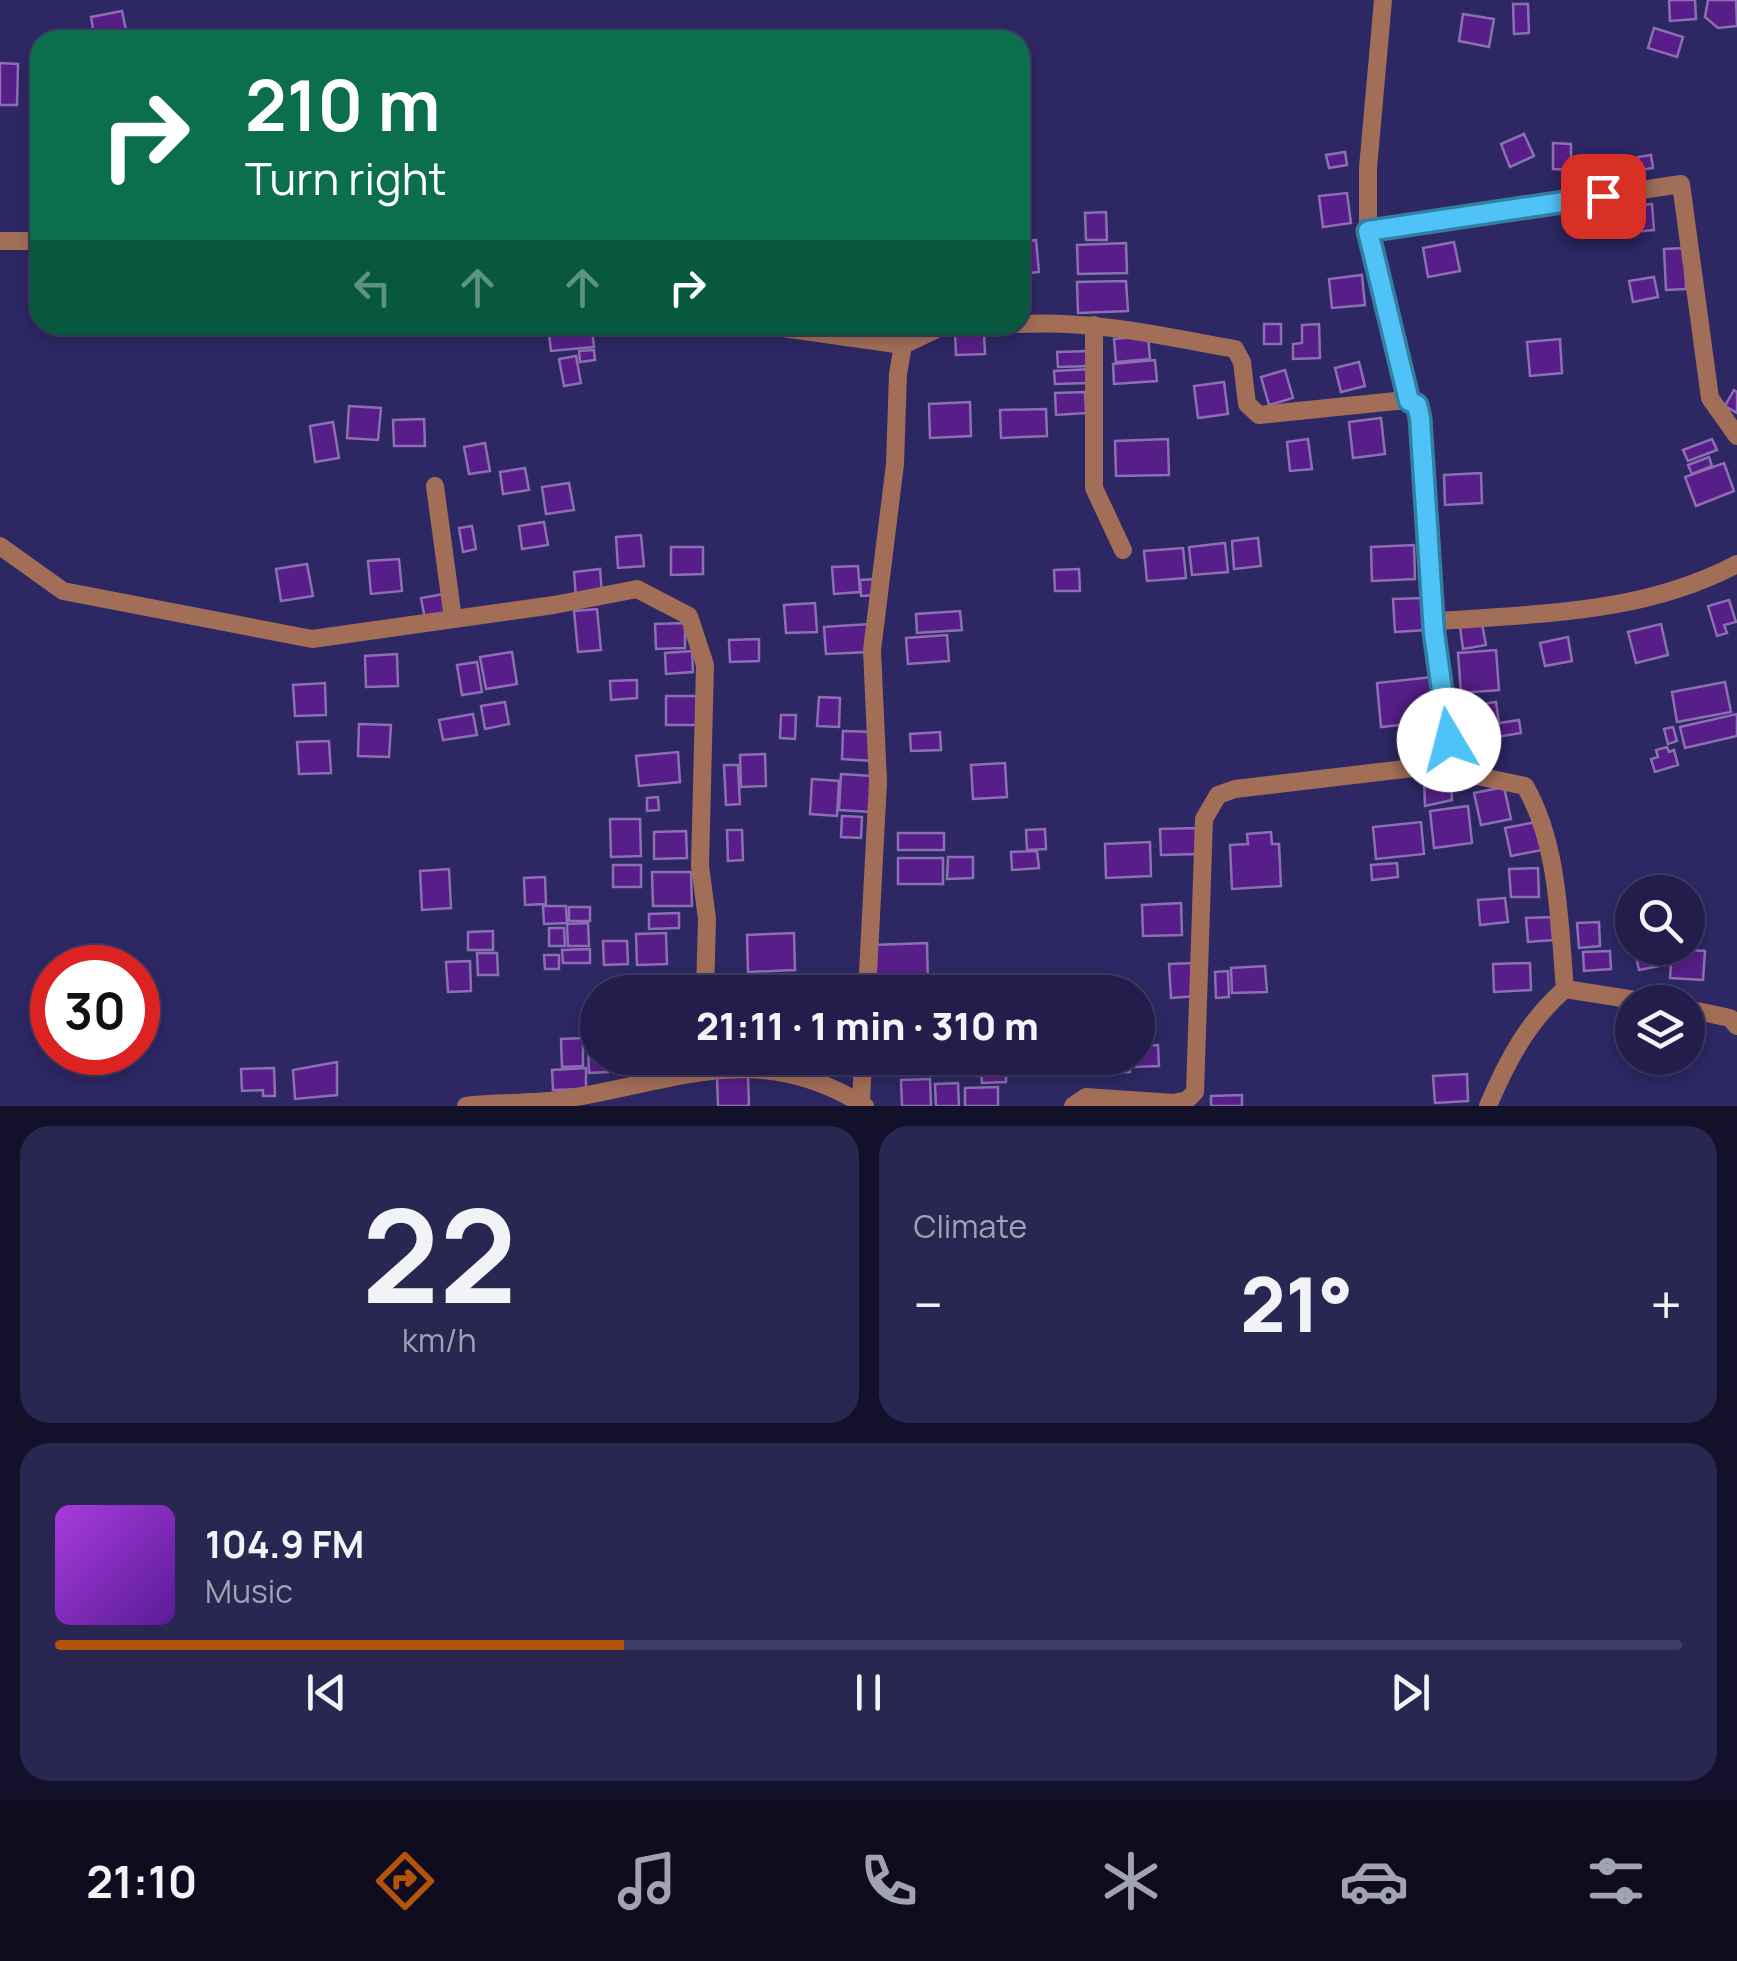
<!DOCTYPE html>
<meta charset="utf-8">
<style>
body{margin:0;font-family:Manrope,sans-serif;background:#2a2652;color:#f1f3f6;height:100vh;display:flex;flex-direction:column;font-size:38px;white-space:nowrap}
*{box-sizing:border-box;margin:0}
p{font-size:32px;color:#a2a2b5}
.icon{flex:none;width:55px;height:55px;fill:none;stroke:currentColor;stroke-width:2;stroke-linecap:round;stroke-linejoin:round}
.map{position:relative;height:1106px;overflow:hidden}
.sheet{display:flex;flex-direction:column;gap:20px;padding:20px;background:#131029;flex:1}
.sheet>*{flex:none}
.banner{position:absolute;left:30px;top:30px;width:1000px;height:305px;border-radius:30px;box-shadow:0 5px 15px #0003,0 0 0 2px #3f3b63;background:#0b6e4f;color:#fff;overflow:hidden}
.buttons{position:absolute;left:1615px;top:875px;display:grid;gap:20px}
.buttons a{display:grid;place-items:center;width:90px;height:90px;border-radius:50%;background:#221d4b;box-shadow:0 5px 15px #0003,0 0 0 2px #3f3b63;font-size:50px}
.speed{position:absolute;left:30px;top:945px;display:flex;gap:20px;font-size:50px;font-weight:700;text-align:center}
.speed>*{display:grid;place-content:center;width:130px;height:130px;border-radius:50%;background:#221d4b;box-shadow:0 5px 15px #0003,0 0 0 2px #3f3b63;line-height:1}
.speed .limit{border:15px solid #d22;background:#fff;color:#111}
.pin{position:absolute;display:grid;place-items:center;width:85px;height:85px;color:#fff;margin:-42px;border-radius:20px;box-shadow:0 5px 15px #0006}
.me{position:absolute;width:110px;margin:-55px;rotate:352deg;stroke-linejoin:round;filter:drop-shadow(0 0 8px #0008)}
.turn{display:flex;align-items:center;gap:35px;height:210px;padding:0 50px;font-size:45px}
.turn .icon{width:130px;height:130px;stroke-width:2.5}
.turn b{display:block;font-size:70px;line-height:85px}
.lanes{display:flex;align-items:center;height:95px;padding:0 50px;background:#0003;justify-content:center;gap:50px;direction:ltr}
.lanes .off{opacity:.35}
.big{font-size:75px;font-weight:800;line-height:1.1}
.sheet .tile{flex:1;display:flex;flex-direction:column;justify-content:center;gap:15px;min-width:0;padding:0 35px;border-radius:30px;background:#2a2652}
.sheet .dial{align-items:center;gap:0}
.dial b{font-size:130px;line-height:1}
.song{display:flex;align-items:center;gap:30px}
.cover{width:120px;height:120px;border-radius:15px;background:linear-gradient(135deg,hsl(280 70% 55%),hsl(270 70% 35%))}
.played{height:10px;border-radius:5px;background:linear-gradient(90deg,#b45309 35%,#3f3b63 35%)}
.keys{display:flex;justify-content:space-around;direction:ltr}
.heat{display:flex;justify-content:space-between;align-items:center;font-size:55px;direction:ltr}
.sheet .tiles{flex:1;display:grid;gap:20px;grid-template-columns:1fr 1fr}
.tile:last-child{grid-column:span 2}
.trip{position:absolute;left:580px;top:975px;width:575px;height:100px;border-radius:50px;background:#221d4b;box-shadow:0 5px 15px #0003,0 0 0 2px #3f3b63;font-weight:800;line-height:100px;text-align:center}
.tab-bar{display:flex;height:160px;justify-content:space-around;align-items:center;background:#0e0c1e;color:#a2a2b5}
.tab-bar .icon{width:70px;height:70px}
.tab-bar .on{color:#b45309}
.tab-bar b{font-size:45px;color:#f1f3f6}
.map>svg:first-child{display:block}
.building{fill:#571e89;stroke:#8c6fb2;stroke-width:2.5}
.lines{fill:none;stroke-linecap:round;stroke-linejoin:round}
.minor{stroke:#a26e58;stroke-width:18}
.route-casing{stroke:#337fa1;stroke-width:25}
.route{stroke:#4fc3f7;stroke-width:18}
</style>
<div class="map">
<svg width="1737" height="1106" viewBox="0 0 1737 1106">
<rect width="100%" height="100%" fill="#2d2764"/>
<!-- building -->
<g class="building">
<polygon points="1669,0 1695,0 1696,19 1670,21"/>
<polygon points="1708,0 1736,0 1737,26 1718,28 1705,17"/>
<polygon points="1513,4 1528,4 1529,33 1514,34"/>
<polygon points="122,11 128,40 95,40 91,17"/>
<polygon points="1463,14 1494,19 1489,47 1459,41"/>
<polygon points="1654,28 1683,37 1677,57 1648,48"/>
<polygon points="0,63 18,64 17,105 0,105"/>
<polygon points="1524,134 1534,156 1510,167 1501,144"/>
<polygon points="1553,143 1571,144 1571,170 1553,169"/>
<polygon points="1345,152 1347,165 1329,168 1326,155"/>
<polygon points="1651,155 1653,168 1640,170 1638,157"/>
<polygon points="1347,193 1351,223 1323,227 1319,196"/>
<polygon points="1652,204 1654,230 1632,232 1630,207"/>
<polygon points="1106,212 1107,240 1086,240 1085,213"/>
<polygon points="1036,240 1039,272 1020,274 1020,242"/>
<polygon points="1454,242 1460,271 1428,277 1423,248"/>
<polygon points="1126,243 1127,273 1078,274 1077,245"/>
<polygon points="1685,248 1686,289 1666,290 1664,249"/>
<polygon points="1362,275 1365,305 1332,308 1329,279"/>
<polygon points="1654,277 1658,297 1633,302 1629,281"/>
<polygon points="1126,281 1128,311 1078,313 1077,282"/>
<rect x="1264" y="324" width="17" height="20"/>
<polygon points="1319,324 1320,358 1293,359 1293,344 1302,343 1302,325"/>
<polygon points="592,330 594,347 551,351 549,334"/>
<polygon points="984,332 985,354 956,355 955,333"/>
<polygon points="1148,336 1150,359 1116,362 1114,339"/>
<polygon points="1560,339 1562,373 1530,376 1527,342"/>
<polygon points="594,350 595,360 580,362 579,351"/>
<polygon points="1089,351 1090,366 1058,367 1057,352"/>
<polygon points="576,356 581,383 564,386 559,359"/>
<polygon points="1155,360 1157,381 1114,384 1113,364"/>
<polygon points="1359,362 1365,386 1341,392 1335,368"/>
<polygon points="1091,369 1091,383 1055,384 1054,371"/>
<polygon points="1285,370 1293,398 1269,405 1261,377"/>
<polygon points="1224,382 1228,414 1198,418 1194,386"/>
<polygon points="1734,390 1737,392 1737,413 1725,406"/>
<polygon points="1085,392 1086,413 1056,415 1055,393"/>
<polygon points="970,402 971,436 930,438 929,404"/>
<polygon points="349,406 381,408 378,440 347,438"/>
<polygon points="1046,409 1047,436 1001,438 1000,410"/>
<polygon points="1381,418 1385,454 1353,458 1349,422"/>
<polygon points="424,419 425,446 394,446 393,420"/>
<polygon points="333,422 339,458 315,462 310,426"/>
<polygon points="1168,439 1169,475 1116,476 1115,441"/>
<polygon points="1308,439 1312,469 1290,471 1287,442"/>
<polygon points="1712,439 1717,450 1688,461 1683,450"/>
<polygon points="485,443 490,471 469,474 464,447"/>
<polygon points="1709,457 1712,466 1692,474 1688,465"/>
<polygon points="1724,463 1734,491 1696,506 1685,477"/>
<polygon points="525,468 529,490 503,494 500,472"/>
<polygon points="1481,473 1482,503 1445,505 1444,475"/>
<polygon points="569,483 574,510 546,514 542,487"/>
<polygon points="544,522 548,545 522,549 519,526"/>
<polygon points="472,526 476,549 463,552 459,528"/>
<polygon points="641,535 644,566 618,568 616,537"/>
<polygon points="1258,538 1261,566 1234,569 1232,541"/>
<polygon points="1225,543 1228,572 1192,575 1189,547"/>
<polygon points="1414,545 1415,579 1372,581 1371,547"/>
<polygon points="671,547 703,547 703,574 671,575"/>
<polygon points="1183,548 1186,578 1147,581 1144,551"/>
<polygon points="399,559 402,591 371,594 368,561"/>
<polygon points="307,564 313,596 281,601 276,569"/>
<polygon points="858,566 860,592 834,594 832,567"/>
<polygon points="600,569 602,594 576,597 574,572"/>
<polygon points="1079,569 1080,591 1055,591 1054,570"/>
<polygon points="876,579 878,595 861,596 860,580"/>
<polygon points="444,594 447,615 425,619 421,598"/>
<polygon points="1425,598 1427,630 1395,632 1393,599"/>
<polygon points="1729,600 1736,622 1724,625 1727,633 1717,636 1708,606"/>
<polygon points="815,603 817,632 786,633 784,605"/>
<polygon points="597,609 601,650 578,652 574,611"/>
<polygon points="960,611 962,630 917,633 916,614"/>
<polygon points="685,623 685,648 656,649 655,624"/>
<polygon points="869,624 870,652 826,654 824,627"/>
<polygon points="1482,624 1486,645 1463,649 1460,627"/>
<polygon points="1661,624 1668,655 1636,663 1628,632"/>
<polygon points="947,635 949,661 908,664 906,638"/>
<polygon points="1568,637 1572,661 1545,666 1540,643"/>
<polygon points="759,639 759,661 730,662 729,640"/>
<polygon points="1496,650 1499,690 1461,693 1458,653"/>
<polygon points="692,651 693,672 666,674 665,653"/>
<polygon points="512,652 517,684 486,689 480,657"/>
<polygon points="397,654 398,686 366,687 365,656"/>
<polygon points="477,662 482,692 462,695 457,665"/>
<polygon points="1433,677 1437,721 1381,727 1377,683"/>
<polygon points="637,680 637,698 611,700 610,681"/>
<polygon points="1725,682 1731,712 1677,722 1672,692"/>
<polygon points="325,683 326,715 295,716 293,685"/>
<rect x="666" y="696" width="32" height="29"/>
<polygon points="819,697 840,698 839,727 817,726"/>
<polygon points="505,702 509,724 485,729 481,706"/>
<polygon points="1496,702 1499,723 1519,720 1521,733 1484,739 1483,729 1471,730 1467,706"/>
<polygon points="473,714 477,735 443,740 439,720"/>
<polygon points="1737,714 1737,736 1685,748 1680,727"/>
<polygon points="781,715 796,715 795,739 780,738"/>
<polygon points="359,724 391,725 389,757 358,756"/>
<polygon points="1673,727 1677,741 1668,744 1664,729"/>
<polygon points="1429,728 1433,747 1402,754 1398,734"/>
<polygon points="843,731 875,732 873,761 842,759"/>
<polygon points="940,732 941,750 911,751 910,734"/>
<polygon points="329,741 331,773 299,774 297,742"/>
<polygon points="1667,747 1669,752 1674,750 1678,765 1655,772 1651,759 1658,757 1656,750"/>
<polygon points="678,752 680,782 639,786 636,756"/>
<polygon points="765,754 766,786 741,787 740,755"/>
<polygon points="1005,763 1007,797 973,799 971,765"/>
<polygon points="724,765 738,765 740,804 726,805"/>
<polygon points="1451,773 1452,800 1425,806 1424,779"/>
<polygon points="841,774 873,776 871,812 839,810"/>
<polygon points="812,779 839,781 837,816 810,814"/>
<polygon points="1504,787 1511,819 1481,825 1474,793"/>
<polygon points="658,797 659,810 647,811 647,798"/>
<polygon points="1468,806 1472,843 1434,848 1430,811"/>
<polygon points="842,816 862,817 861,838 841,837"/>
<polygon points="610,819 640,819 641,856 611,857"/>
<polygon points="1421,822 1424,854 1376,859 1373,827"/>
<polygon points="1536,822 1542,850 1511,856 1505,828"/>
<polygon points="1197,828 1198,854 1161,855 1160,829"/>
<polygon points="1045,829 1046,849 1027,850 1026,830"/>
<polygon points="727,830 742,830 743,860 728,861"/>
<polygon points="686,831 687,858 654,859 654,832"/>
<polygon points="1271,832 1272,844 1279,844 1281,886 1232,889 1230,845 1248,844 1247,834"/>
<rect x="898" y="833" width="46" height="17"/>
<polygon points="1150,842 1151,876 1106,878 1105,844"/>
<polygon points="1037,851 1039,868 1012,870 1011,852"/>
<polygon points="948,857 973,857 973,878 947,879"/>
<rect x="898" y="858" width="45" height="26"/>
<polygon points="1397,863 1398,877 1372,880 1371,865"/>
<rect x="613" y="865" width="28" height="22"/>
<polygon points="1538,868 1539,897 1511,897 1509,869"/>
<polygon points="449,869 451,908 422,910 420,871"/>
<polygon points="652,872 691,872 692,906 653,906"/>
<polygon points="545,877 546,904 525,905 524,878"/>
<polygon points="1505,898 1508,922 1480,925 1478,900"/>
<polygon points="1181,903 1182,935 1143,936 1142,905"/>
<polygon points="543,906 566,906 567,923 544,924"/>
<rect x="569" y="907" width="21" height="14"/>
<polygon points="679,913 679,928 649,929 649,914"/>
<polygon points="1551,917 1553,940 1528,942 1526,918"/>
<polygon points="1599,922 1600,946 1579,948 1577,923"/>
<polygon points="588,923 589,946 568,946 567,924"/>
<polygon points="549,928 564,928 565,946 549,946"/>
<polygon points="493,931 493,950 468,950 468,932"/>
<polygon points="666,933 667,964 637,965 636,934"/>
<polygon points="794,933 795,970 748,972 747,935"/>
<polygon points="603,941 627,941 628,964 604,965"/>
<polygon points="927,943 928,985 874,987 872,945"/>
<polygon points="1634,948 1655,948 1659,966 1639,970"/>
<polygon points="590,949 590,963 563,963 562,950"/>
<polygon points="1672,949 1705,951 1703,980 1670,978"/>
<polygon points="1610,951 1611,969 1584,971 1583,952"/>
<polygon points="477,953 497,953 498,975 478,975"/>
<polygon points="544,955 559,955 559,969 545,969"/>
<polygon points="470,961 471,991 448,992 446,962"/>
<polygon points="1194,963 1196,996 1171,998 1169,964"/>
<polygon points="1530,963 1531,990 1494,992 1493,964"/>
<polygon points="1265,966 1267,992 1232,993 1231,968"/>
<polygon points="1228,971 1229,997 1216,998 1215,972"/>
<polygon points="786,980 786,992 754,992 753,981"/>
<polygon points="917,987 917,992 894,992 894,988"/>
<polygon points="583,1038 583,1066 562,1067 561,1039"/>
<polygon points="588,1044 598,1044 598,1058 608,1058 608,1072 589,1073"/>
<polygon points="1158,1045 1159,1066 1134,1067 1138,1046"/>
<polygon points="1108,1058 1129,1058 1130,1072 1109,1073"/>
<polygon points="337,1062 337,1095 295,1099 293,1070"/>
<polygon points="1006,1067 1006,1082 982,1083 981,1068"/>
<polygon points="274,1068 275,1096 263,1096 263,1090 242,1091 241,1069"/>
<polygon points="586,1068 586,1089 553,1090 552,1070"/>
<polygon points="1467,1074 1468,1101 1435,1103 1433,1076"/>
<polygon points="748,1076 749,1106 718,1106 717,1077"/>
<polygon points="930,1079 931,1106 902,1106 901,1080"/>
<polygon points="958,1083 959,1106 936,1106 935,1084"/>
<polygon points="998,1087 998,1106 965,1106 965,1088"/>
<polygon points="1242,1095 1242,1106 1211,1106 1211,1096"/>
</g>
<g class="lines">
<!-- minor -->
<g class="minor">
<polyline points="1383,0 1368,168 1368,231 1409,401"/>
<polyline points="1368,231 1681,184 1710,398 1737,436"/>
<polyline points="0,241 40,241"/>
<path d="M1020 324C1094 320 1162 336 1235 349L1242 362 1247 404 1259 415 1396 401H1409L1417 405 1435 624"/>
<polyline points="761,325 903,345"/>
<polyline points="996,325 1006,325"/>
<polyline points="1094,325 1094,488 1123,550"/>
<polyline points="435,486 453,619"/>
<polyline points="0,546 63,591 312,639 554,605 637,589 689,616 705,665 700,866 707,919 705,992"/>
<path d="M1430 766 1525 786C1559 845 1559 922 1565 989"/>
<polyline points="1565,989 1648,1002"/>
<polyline points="867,992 878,782 872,650 895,464 898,374 903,345 945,325"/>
<polyline points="1688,1009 1730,1018 1737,1026"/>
<polyline points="861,1103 863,1058"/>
<path d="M466 1106C496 1102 528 1104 558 1100 673 1083 756 1037 865 1106"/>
<path d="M1073 1106 1086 1097 1174 1103 1187 1100 1195 1092 1204 819 1218 795 1235 789 1430 766 1442 757 1449 740 1434 633 1435 624 1442 621C1545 613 1644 613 1737 564"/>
<path d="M1488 1106C1507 1061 1528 1021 1565 989"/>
</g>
</g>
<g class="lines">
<defs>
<polyline id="route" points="1449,740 1434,633 1420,418 1417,405 1409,401 1368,231 1603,196"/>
</defs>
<!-- route casing -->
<use href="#route" class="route-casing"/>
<!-- route -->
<use href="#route" class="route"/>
</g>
</svg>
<div class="buttons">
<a><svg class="icon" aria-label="search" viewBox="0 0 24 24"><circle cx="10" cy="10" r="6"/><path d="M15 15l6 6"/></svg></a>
<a><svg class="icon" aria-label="layers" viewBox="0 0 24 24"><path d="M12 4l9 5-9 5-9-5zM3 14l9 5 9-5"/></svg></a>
</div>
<div class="speed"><div class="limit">30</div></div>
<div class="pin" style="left:1603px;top:196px;background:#d93025"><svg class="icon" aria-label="arrive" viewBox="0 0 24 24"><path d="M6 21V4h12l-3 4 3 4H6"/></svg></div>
<svg class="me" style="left:1449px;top:740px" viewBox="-20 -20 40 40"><circle r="19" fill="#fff"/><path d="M0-13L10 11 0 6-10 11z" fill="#4fc3f7"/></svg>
<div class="trip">21:11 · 1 min · 310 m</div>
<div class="banner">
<div class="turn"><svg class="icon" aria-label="right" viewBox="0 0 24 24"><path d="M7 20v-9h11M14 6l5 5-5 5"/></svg><div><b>210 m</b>Turn right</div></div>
<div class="lanes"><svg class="icon off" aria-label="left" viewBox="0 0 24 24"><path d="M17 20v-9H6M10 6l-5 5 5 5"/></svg><svg class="icon off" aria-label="ahead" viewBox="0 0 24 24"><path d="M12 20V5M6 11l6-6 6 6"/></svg><svg class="icon off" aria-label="ahead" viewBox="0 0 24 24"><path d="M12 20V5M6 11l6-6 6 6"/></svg><svg class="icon" aria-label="right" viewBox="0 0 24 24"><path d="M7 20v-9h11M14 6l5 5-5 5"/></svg></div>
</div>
</div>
<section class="sheet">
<div class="tiles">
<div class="tile dial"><b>22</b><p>km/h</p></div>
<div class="tile"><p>Climate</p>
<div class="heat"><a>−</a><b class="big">21°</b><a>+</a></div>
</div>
<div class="tile">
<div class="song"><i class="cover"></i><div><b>104.9 FM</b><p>Music</p></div></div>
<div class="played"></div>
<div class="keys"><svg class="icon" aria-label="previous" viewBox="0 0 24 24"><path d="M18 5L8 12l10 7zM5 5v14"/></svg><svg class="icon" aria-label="pause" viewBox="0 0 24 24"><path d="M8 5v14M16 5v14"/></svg><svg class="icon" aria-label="next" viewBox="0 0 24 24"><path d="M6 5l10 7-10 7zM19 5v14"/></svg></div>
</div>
</div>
</section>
<nav class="tab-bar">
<b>21:10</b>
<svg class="icon on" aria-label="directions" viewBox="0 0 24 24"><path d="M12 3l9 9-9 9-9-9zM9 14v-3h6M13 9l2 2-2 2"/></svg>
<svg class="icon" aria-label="music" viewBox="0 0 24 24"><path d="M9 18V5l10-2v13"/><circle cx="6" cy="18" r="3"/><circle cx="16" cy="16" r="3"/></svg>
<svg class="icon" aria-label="phone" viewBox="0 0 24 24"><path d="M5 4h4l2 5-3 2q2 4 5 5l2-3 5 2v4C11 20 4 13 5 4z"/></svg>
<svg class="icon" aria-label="climate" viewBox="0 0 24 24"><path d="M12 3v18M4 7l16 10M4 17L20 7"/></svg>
<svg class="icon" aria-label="car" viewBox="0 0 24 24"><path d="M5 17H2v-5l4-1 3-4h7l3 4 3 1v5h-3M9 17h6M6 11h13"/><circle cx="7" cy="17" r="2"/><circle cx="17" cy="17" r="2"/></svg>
<svg class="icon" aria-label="filters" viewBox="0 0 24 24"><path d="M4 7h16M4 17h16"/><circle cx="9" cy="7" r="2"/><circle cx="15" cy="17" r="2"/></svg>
</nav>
